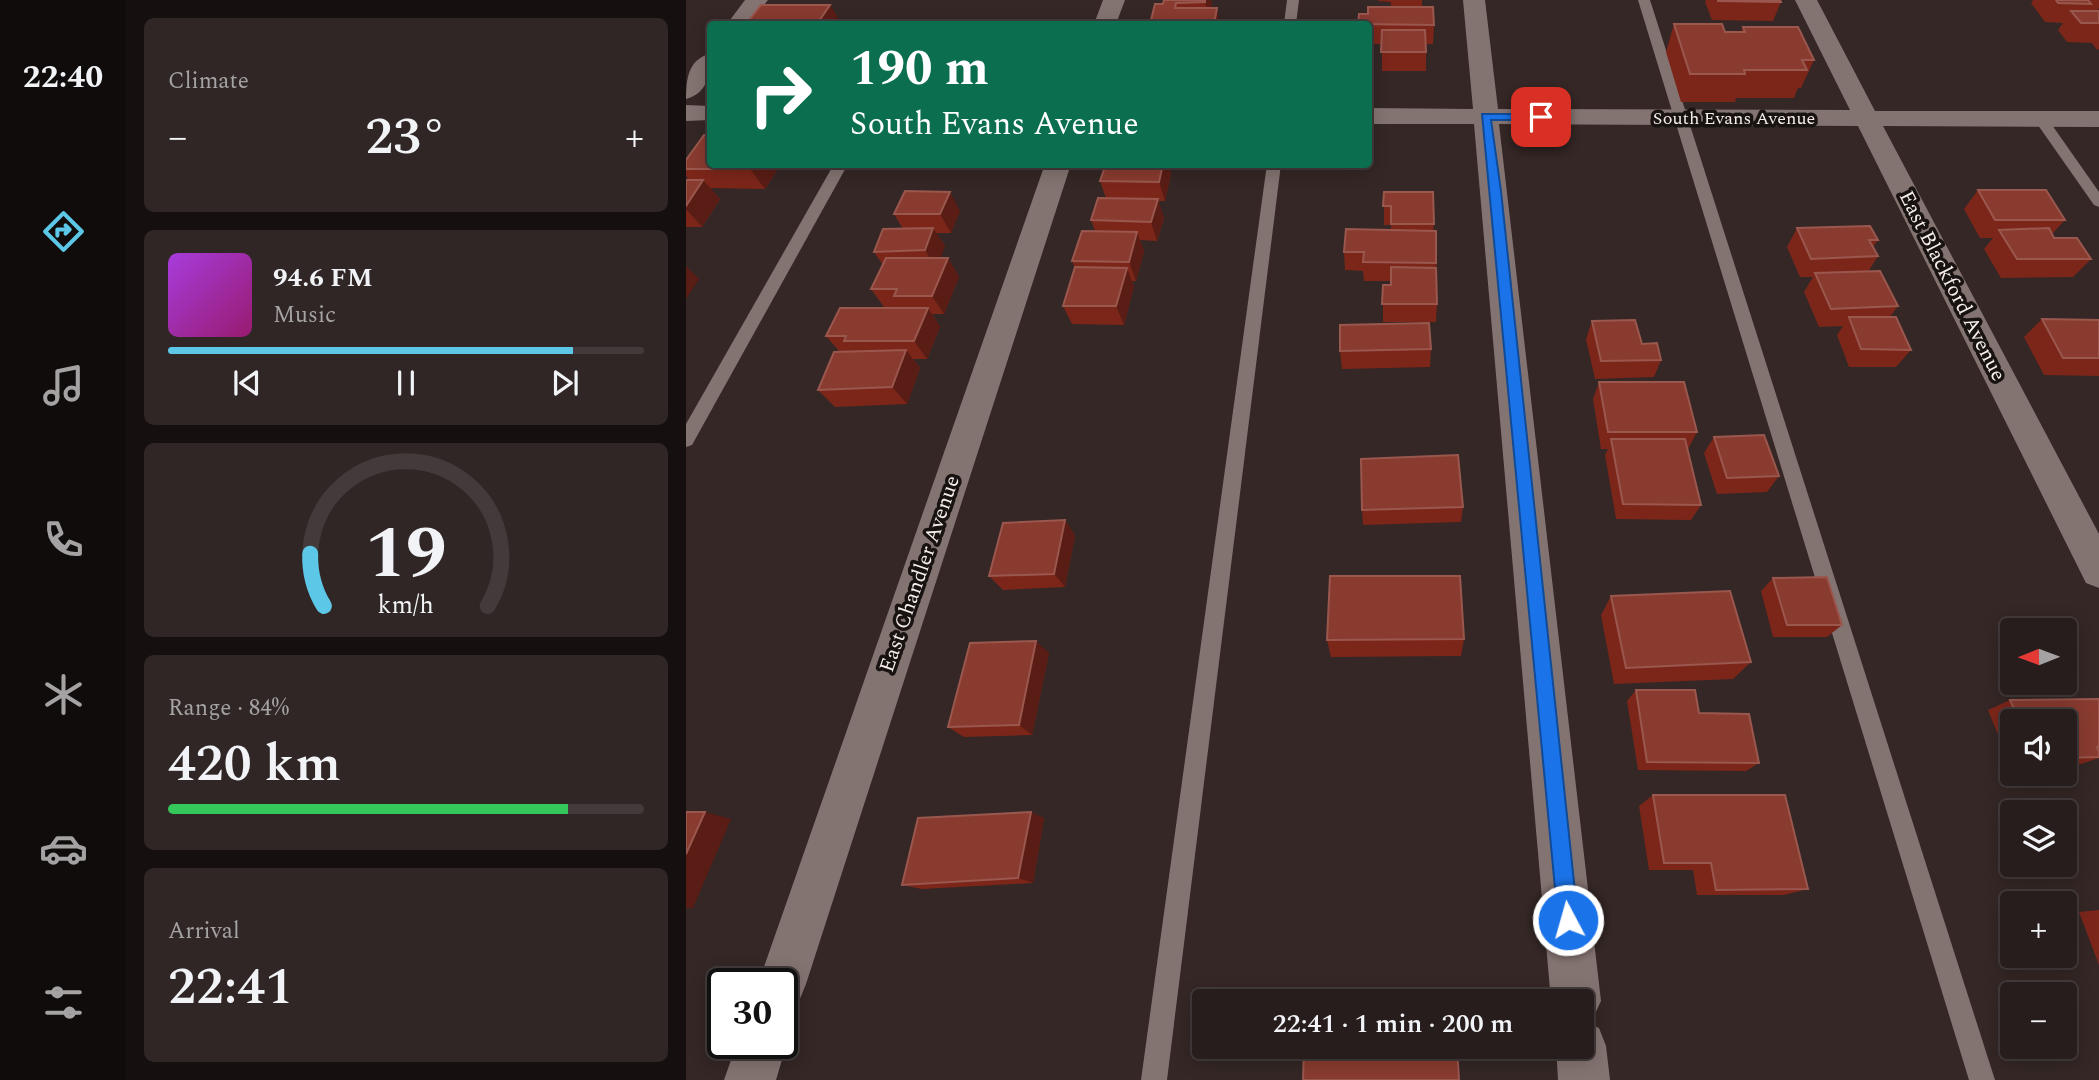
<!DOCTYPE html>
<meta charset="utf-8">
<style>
body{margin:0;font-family:Spectral,serif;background:#2f2625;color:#f1f3f6;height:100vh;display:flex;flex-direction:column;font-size:26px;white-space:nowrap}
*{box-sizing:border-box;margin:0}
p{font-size:23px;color:#a4a2a3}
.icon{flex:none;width:38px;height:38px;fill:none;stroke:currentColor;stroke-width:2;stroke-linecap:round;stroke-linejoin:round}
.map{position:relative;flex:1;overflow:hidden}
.details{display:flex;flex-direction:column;gap:18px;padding:18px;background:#15100f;width:560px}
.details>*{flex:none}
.guide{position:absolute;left:21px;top:21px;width:665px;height:147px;border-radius:7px;box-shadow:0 4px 18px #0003,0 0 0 2px #433b3b;background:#0b6e4f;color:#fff;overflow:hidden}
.needle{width:46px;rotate:269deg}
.fabs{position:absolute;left:1314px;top:618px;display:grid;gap:14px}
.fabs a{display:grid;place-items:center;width:77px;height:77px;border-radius:7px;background:#271d1c;box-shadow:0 4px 18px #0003,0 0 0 2px #433b3b;font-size:35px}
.speed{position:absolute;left:21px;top:968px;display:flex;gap:14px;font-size:35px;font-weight:700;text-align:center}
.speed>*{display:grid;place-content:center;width:91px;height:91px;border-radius:50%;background:#271d1c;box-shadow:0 4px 18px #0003,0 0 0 2px #433b3b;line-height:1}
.speed .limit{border:4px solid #111;border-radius:10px;background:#fff;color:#111}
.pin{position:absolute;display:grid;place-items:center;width:60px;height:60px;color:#fff;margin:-30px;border-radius:14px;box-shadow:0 4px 10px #0006}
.me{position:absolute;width:77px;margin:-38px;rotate:354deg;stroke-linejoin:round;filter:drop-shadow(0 0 5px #0008)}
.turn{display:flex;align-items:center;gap:24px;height:147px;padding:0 28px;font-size:32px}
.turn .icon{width:91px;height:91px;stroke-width:2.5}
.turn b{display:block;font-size:49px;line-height:60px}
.big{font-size:52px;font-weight:600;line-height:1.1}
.details .widget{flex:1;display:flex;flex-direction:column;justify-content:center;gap:10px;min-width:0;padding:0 24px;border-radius:10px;background:#2f2625}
.details .dial{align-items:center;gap:0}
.dial svg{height:182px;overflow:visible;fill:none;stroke:#433b3b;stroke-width:7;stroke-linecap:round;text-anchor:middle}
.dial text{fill:#f1f3f6;stroke:none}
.song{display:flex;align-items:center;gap:21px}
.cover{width:84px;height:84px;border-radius:10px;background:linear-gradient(135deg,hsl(280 70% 55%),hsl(320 70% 35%))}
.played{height:7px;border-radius:4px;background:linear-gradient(90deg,#5dc7e8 85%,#433b3b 85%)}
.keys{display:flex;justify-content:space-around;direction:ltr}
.heat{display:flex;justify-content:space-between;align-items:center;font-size:38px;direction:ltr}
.charge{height:10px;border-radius:5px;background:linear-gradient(90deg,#34c759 84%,#433b3b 0)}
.trip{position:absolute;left:506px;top:989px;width:402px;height:70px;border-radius:7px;background:#271d1c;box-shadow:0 4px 18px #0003,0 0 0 2px #433b3b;font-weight:600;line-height:70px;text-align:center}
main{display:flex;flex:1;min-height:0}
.dock{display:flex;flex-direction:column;width:126px;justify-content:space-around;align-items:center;background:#100c0b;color:#a4a2a3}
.dock .icon{width:49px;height:49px}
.dock .selected{color:#5dc7e8}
.dock b{font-size:32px;color:#f1f3f6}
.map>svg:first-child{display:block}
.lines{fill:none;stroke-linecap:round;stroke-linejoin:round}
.service{fill:#847471;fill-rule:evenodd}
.minor{fill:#847471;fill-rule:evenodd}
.wall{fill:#7c261a}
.shaded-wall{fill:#5a1d15}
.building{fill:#893b30;stroke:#9a574e;stroke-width:2}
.route{fill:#1a73e8;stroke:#114b97;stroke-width:2}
.labels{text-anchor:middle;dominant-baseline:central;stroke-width:7;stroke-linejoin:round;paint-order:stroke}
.far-street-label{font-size:18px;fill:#f6edeb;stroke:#181211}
.street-label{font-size:21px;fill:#f6edeb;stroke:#181211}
</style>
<main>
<nav class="dock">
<b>22:40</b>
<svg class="icon selected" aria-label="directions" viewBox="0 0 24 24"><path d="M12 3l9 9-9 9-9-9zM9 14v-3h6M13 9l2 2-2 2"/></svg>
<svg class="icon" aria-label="music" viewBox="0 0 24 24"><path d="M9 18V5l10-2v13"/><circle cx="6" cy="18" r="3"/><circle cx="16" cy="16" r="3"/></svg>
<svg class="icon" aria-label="phone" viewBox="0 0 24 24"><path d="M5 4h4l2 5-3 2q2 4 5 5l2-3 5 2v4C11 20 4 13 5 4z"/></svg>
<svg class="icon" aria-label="climate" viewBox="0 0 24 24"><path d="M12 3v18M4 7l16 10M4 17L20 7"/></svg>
<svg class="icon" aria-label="car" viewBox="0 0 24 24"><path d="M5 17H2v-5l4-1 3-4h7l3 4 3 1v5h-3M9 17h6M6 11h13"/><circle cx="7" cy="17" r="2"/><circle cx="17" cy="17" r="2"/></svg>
<svg class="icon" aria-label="filters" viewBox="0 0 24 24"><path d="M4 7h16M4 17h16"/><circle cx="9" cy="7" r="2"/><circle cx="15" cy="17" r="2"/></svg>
</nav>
<section class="details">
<div class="widget"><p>Climate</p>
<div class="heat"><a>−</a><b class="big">23°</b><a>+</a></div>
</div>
<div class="widget">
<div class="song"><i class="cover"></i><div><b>94.6 FM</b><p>Music</p></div></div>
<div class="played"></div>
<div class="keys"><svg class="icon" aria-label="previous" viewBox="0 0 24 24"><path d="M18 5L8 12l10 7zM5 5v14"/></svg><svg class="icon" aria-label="pause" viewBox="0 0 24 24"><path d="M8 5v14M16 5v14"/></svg><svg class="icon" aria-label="next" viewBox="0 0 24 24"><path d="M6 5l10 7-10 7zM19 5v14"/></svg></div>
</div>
<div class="widget dial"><svg viewBox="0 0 100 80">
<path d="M14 69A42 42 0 1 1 86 69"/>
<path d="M14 69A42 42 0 0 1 8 46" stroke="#5dc7e8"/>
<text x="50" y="56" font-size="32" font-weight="700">19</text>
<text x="50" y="72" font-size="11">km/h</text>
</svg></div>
<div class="widget"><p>Range · 84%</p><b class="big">420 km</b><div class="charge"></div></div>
<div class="widget"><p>Arrival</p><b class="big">22:41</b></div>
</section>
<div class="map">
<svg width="1413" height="1080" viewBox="0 0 1413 1080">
<rect width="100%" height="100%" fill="#342725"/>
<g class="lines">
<!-- service -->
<g class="service">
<polygon points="601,0 613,0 610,24 598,24"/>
<polygon points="952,0 964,0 1309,1080 1283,1080"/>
<polygon points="1354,114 1359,115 1413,192 1413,207 1408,205 1347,118"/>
<polygon points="148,164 162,164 6,445 0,447 0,424"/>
<polygon points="581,164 595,164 481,1080 455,1080"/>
</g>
<!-- minor -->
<g class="minor">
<polygon points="59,0 82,0 63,24 41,24"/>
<polygon points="417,0 439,0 430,24 408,24"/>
<polygon points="777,0 799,0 812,109 1164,110 1109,0 1131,0 1189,111 1413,111 1413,127 1197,126 1413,534 1413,588 1400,583 1172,126 813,124 915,1001 907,1018 899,1022 913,1028 920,1046 924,1080 872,1080 870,1046 896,1046 896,1001 865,1001 788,124 682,124 682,108 787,109"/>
<path d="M24 54C26 72 21 94 0 99 0 80 2 59 24 54Z"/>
<polygon points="0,105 24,106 24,120 0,121"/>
<polygon points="359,164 385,164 120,984 113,1001 96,1008 96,984 72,984"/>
<polygon points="96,1031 101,1043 90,1080 38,1080 51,1043 96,1043"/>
</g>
</g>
<!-- wall -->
<g class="wall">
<polygon points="525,0 525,8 534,24 469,4"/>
<polygon points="692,0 736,0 736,7 748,25 747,44 740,44 740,71 696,71 696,44 682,44 682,14 705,7 705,2 692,1"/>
<polygon points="1020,0 1094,0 1095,2 1087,21 1026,20 1019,2"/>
<polygon points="1347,0 1413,0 1413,8 1411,11 1413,11 1413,49 1411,50 1406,43 1381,42 1372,30 1377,23 1359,22 1345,3"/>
<polygon points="988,24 1039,32 1055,32 1057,27 1128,60 1115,88 1112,88 1108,98 1050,98 1049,102 995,102 980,52"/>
<polygon points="0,160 24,164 95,164 79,189 24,188 34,199 16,227 0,227 0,180 3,180 0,176"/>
<polygon points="420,164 501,164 500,170 483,170 485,174 479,201 472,201 478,218 471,241 454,240 458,251 450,281 446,281 448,286 438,325 386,324 377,306 389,268 386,261 409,231 405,220 420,198 414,181"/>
<polygon points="1292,190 1379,220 1366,234 1368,238 1405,259 1387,277 1315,278 1298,249 1307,238 1294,238 1278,209"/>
<polygon points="698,192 748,224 747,231 750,231 751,304 750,322 697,322 697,285 705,285 705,281 678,281 677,271 659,270 658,252 705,230 705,225 698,225"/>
<polygon points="274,211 265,233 250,233 259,246 254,258 262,258 273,277 258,314 246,314 254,327 241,359 227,359 234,368 221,404 149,407 132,390 154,352 140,336 217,308 198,307 185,289 197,265 188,252 217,229 208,214"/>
<polygon points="1111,228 1192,240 1187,247 1192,256 1182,272 1212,306 1204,317 1225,350 1210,367 1163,367 1151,335 1157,326 1133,327 1118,292 1127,277 1114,277 1101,247"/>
<polygon points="1356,319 1413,320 1413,376 1358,375 1338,337"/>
<polygon points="906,321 956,344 975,360 968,377 909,379 900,339"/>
<polygon points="745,349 744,367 656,369 654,351"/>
<polygon points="913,382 1011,432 1002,449 1015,505 1005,520 930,519 919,455 922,449 915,449 907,399"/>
<polygon points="1028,437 1093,476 1081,492 1031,494 1018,453"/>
<polygon points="777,507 775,522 677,525 676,510"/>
<polygon points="389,535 379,587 317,590 303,576"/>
<polygon points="1087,578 1156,625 1141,637 1087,637 1075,591"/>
<polygon points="925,596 1065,662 1047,679 928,684 915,615"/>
<polygon points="778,639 775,656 645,657 641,640"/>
<polygon points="363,653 346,735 278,737 262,727"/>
<polygon points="950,690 1013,713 1073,763 1060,771 952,770 941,701"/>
<polygon points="1413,699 1413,758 1389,766 1379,766 1379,721 1326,721 1326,766 1325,766 1302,710 1324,700"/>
<polygon points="967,795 1122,889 1098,895 1011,895 1007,870 963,870 953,806"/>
<polygon points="358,818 347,883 236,889 216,885"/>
<polygon points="1413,910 1413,965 1393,912"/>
</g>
<!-- shaded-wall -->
<g class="shaded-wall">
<polygon points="519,0 525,0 526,3 523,21"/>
<polygon points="144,5 156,24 131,24"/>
<polygon points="531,8 534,24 528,24"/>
<polygon points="67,164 95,164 79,189 64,169"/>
<polygon points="477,164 482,164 485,174 479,201 473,182"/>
<polygon points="17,180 34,199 16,227 0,209 0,206"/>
<polygon points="264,192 274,211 265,233 254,214"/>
<polygon points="472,199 478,218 471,241 465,222"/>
<polygon points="247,228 259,246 251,269 239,250"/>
<polygon points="451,232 458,251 450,281 443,262"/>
<polygon points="262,258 273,277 258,314 246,296"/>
<polygon points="0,266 13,279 0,299"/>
<polygon points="441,268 448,286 438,325 430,306"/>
<polygon points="242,308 254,327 241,359 228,341"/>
<polygon points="220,350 234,368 221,404 206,387"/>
<polygon points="379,520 389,535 379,587 368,574"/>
<polygon points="350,641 363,653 346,735 333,725"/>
<polygon points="19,812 45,819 7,908 0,908 0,854"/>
<polygon points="345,812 358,818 347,883 332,878"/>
</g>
<!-- building -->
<g class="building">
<polygon points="478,0 519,0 519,2 490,3 489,8 531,8 528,24 464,24 469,4 477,4"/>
<polygon points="1032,0 1094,0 1095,2 1032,1"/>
<polygon points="1370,0 1402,0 1405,4 1372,3"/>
<polygon points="75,5 144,5 131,24 60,24"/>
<polygon points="682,7 747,7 748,25 672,24 673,14 682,14"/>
<polygon points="1385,11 1413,11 1413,23 1395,23"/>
<polygon points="988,24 1036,24 1039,32 1059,32 1057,27 1112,27 1128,60 1116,60 1121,70 1058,70 1059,74 1004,74"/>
<polygon points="696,30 739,30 740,52 695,52"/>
<polygon points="18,135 24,136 24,164 67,164 64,169 0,169 0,160"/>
<polygon points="420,164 477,164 473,182 414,181"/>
<polygon points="0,180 17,180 0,206"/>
<polygon points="1292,190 1360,190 1379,220 1309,220"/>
<polygon points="219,191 264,192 254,214 208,214"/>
<polygon points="698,192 747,192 748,224 705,224 705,206 697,206"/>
<polygon points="412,198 472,199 465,222 405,220"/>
<polygon points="1184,226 1192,240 1183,240 1192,256 1125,259 1111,228"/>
<polygon points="247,228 239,250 188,252 197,229"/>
<polygon points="1363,228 1368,238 1391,238 1405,259 1331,259 1313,230"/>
<polygon points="660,229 750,231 750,263 677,262 678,252 658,252"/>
<polygon points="396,231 451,232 443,262 386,261"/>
<polygon points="200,258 262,258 246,296 208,296 211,289 185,289"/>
<polygon points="389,267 441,268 430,306 377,306"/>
<polygon points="705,267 750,268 751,304 696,304 697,285 705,285"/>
<polygon points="1194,271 1212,306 1145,309 1129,273"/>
<polygon points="154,308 242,308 228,341 158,341 160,336 140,336"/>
<polygon points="1163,317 1210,317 1225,350 1175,349"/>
<polygon points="1356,319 1413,320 1413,358 1377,358"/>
<polygon points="949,320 956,344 971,343 975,360 915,361 906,321"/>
<polygon points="743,323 745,349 654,351 654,325"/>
<polygon points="220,350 206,387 132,390 148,352"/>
<polygon points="913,382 998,382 1011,432 922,432"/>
<polygon points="1078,435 1093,476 1041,478 1028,437"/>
<polygon points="925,439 999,439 1015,505 937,504"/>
<polygon points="772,455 777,507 676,510 675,459"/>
<polygon points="379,520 368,574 303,576 317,523"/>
<polygon points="644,576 774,576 778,639 641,640"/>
<polygon points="1141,577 1156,625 1101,625 1087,578"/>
<polygon points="1044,591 1065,662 940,668 925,596"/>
<polygon points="350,641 333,725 262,727 284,643"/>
<polygon points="950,690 1009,690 1013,713 1063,714 1073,763 961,762"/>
<polygon points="1413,699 1413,747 1411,747 1413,752 1413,757 1379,758 1379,721 1333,721 1324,700"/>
<polygon points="967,795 1099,795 1122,889 1030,890 1025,863 978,863"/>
<polygon points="0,812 19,812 0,854"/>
<polygon points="345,812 332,878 216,885 232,818"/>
<polygon points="618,1046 771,1046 773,1080 617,1080"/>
</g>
<!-- route -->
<polygon class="route" points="796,114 855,114 861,117 855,120 805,120 815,191 892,920 889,927 882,930 875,927 872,920"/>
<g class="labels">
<!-- far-street labels -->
<g class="far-street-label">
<text x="1048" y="118">South Evans Avenue</text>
</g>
<!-- street labels -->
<g class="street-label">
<text transform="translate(1266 286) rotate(63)">East Blackford Avenue</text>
<text transform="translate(234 574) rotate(-71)">East Chandler Avenue</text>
</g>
</g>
</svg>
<div class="fabs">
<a><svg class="needle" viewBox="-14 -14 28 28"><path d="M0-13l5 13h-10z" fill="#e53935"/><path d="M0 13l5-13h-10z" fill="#a4a2a3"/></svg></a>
<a><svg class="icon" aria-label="sound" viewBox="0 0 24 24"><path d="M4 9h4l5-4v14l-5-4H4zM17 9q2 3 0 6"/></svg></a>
<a><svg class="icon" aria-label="layers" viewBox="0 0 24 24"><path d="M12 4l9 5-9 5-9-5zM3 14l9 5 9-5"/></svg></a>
<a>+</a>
<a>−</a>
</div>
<div class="speed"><div class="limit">30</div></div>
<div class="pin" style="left:855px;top:117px;background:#d93025"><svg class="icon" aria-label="arrive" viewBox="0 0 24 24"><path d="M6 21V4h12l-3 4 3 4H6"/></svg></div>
<svg class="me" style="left:882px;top:920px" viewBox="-20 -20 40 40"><circle r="17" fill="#1a73e8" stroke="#fff" stroke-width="3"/><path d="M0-11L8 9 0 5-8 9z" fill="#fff"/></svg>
<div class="trip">22:41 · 1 min · 200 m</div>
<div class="guide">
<div class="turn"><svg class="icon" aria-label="right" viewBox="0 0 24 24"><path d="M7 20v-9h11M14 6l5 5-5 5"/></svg><div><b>190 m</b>South Evans Avenue</div></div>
</div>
</div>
</main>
